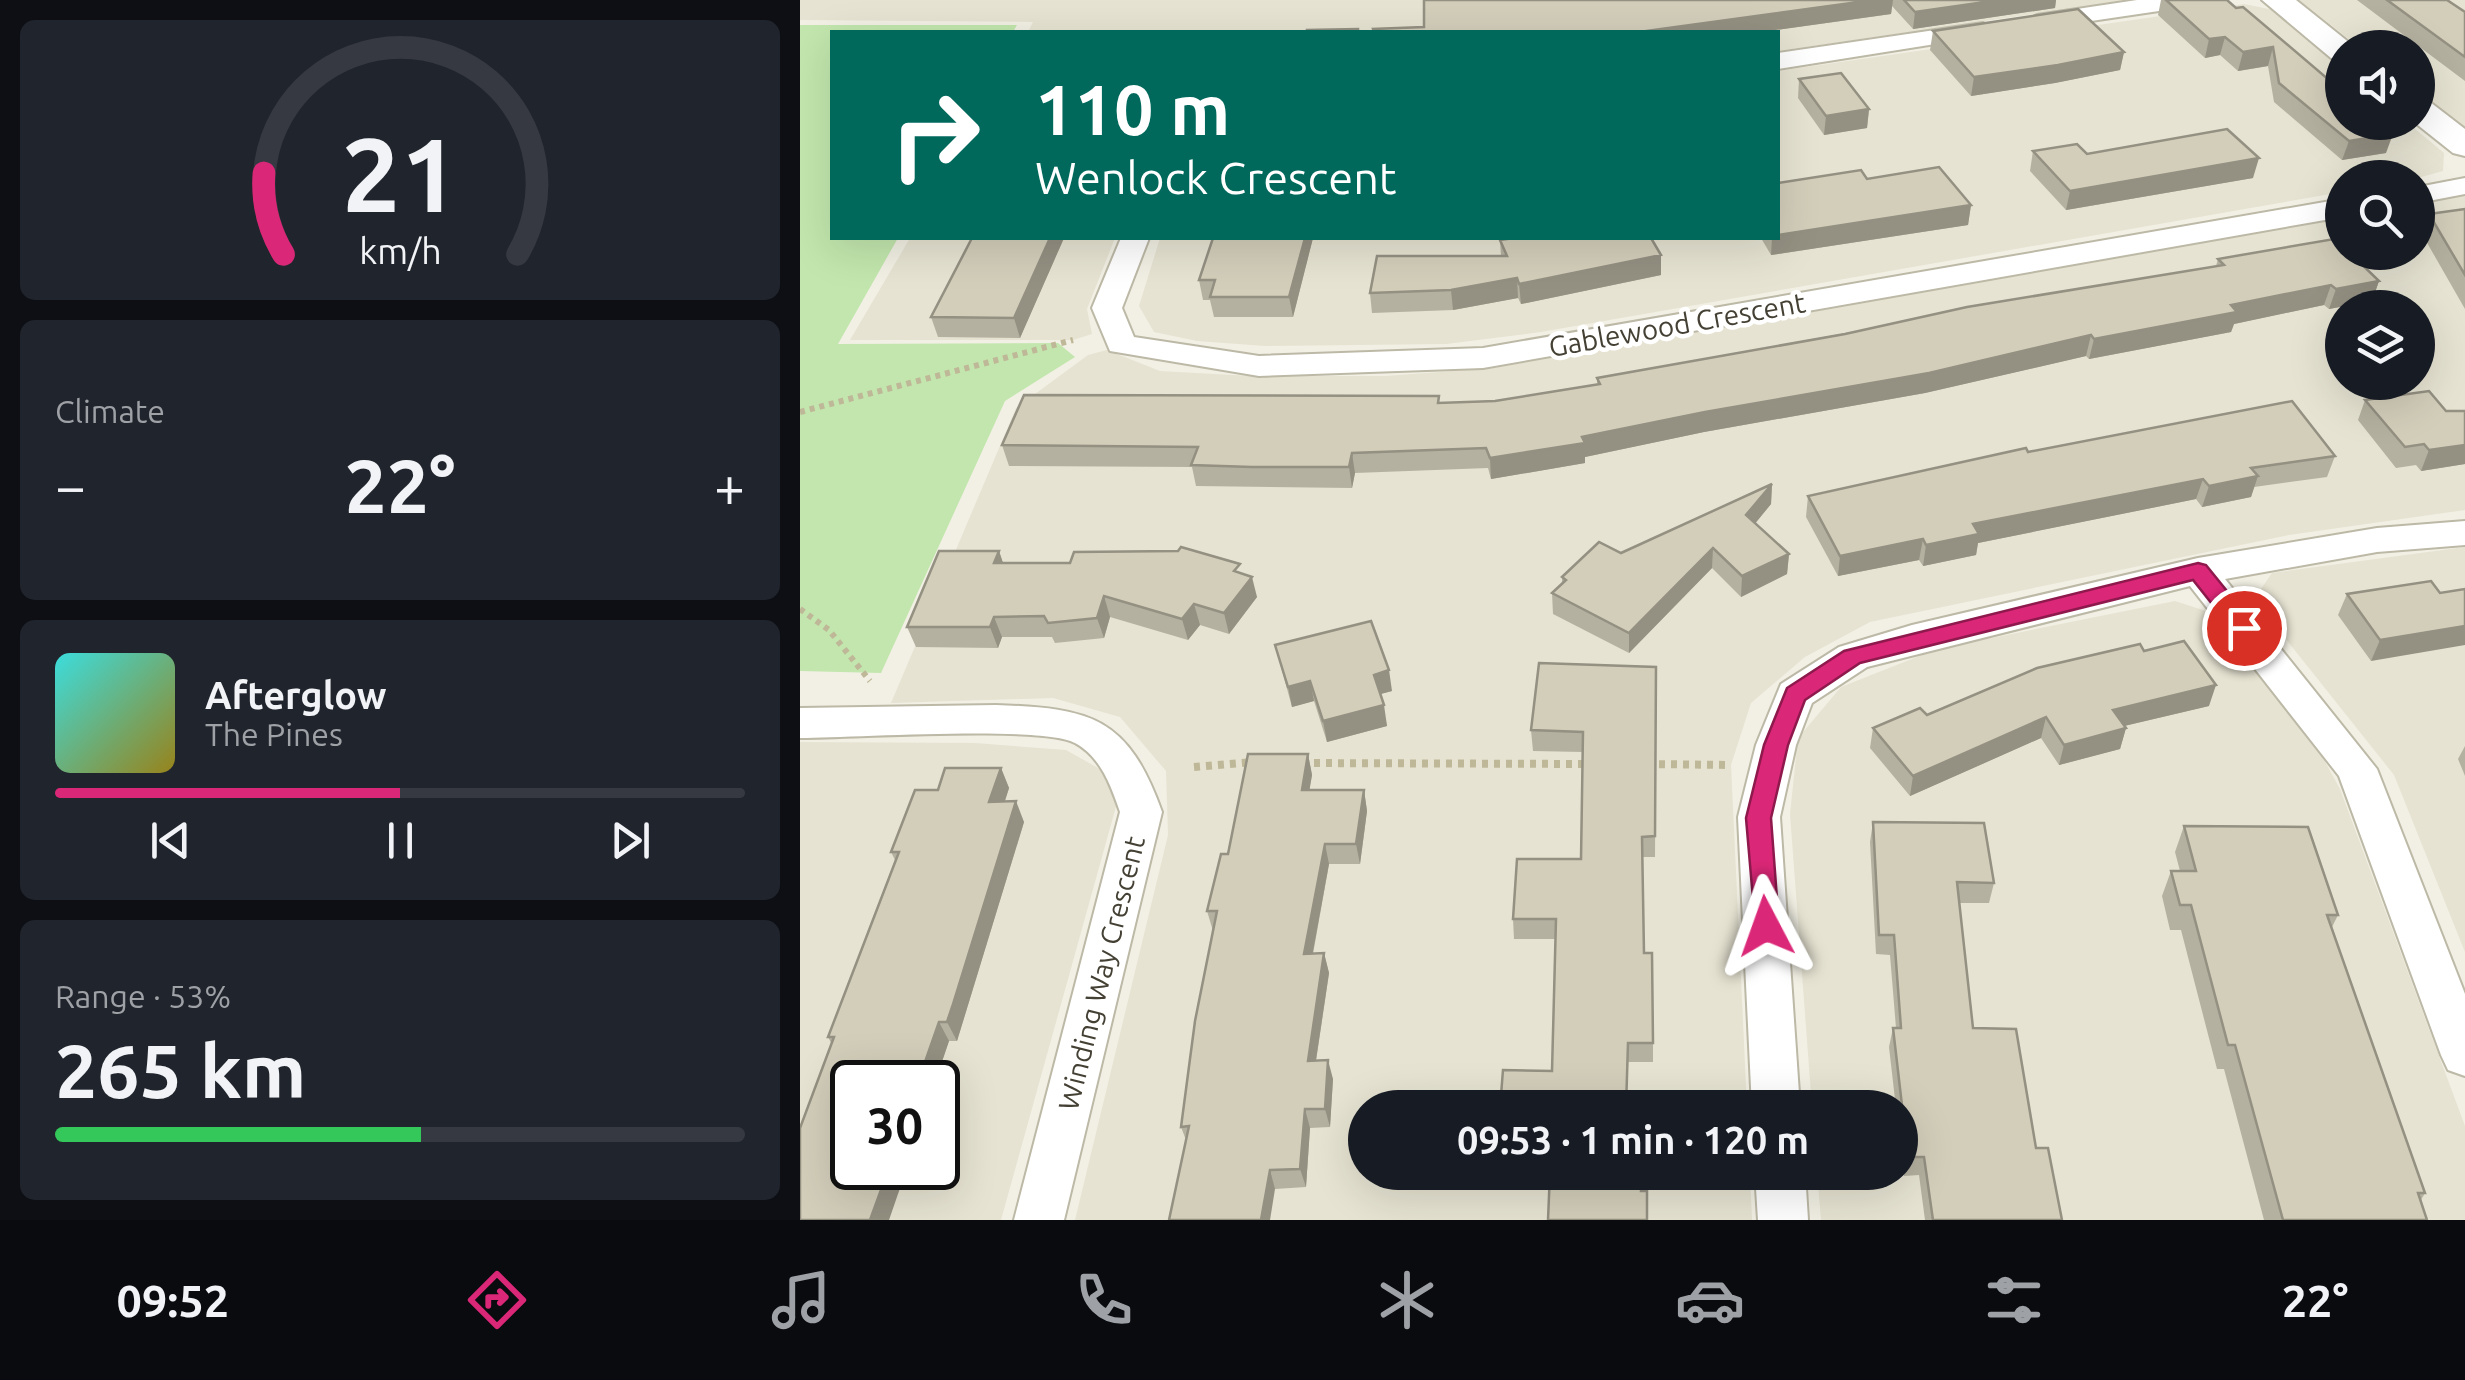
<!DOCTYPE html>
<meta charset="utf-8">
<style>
body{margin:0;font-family:Ubuntu,sans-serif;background:#20242c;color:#f1f3f6;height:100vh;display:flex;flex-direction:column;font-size:38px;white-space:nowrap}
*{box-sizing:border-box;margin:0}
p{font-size:32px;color:#9ea1a6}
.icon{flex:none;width:55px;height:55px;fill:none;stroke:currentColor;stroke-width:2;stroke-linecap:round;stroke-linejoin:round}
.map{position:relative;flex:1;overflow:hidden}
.details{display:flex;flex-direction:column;gap:20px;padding:20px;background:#0d0f14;width:800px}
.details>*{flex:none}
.top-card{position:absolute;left:30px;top:30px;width:950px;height:210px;border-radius:0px;box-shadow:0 10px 40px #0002;background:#00695c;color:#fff;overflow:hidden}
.controls{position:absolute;left:1525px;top:30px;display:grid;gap:20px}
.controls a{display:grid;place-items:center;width:110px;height:110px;border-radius:50%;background:#171b24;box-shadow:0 10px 40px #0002;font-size:50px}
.speed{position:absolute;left:30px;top:1060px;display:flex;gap:20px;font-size:50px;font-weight:700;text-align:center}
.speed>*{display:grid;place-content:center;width:130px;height:130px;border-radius:50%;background:#171b24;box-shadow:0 10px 40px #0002;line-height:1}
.speed .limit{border:5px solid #111;border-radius:15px;background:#fff;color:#111}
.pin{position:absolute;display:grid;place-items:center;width:85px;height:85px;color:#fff;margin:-42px;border:5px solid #fff;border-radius:50%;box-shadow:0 2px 10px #0007}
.me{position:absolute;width:110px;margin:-55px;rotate:356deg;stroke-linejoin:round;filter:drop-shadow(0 0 8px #0008)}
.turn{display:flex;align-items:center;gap:35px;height:210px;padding:0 40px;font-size:45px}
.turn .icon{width:130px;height:130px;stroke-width:2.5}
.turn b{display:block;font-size:70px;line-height:85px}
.big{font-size:75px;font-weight:600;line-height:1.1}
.details .card{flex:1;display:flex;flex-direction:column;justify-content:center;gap:15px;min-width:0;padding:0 35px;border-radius:15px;background:#20242c}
.details .dial{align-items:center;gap:0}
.dial svg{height:260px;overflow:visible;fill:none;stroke:#363941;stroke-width:7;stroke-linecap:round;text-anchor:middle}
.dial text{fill:#f1f3f6;stroke:none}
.song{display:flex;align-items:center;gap:30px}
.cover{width:120px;height:120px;border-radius:15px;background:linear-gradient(135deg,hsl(180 70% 55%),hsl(50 70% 35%))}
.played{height:10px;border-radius:5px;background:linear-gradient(90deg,#db2777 50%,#363941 50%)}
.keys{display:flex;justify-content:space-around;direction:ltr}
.heat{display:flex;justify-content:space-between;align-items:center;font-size:55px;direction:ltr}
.charge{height:15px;border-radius:8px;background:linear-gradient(90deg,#34c759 53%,#363941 0)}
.trip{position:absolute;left:548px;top:1090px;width:570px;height:100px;border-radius:50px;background:#171b24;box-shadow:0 10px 40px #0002;font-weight:600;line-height:100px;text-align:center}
.menu{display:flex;height:160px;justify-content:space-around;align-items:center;background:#090b0e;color:#9ea1a6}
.menu .icon{width:70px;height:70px}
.menu .selected{color:#db2777}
.menu b{font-size:45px;color:#f1f3f6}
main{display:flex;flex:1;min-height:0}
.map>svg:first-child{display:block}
.residential{fill:#e6e3d2;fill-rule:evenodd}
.green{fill:#c2e6ad}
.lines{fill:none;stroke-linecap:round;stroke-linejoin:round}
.minor-casing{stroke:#bdb9a7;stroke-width:4}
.tertiary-casing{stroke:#bdb9a7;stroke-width:4}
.path-far2{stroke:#bfb898;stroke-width:5;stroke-dasharray:4 4;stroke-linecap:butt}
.path-far1{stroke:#bfb898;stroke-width:6;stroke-dasharray:5 5;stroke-linecap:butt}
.path{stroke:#bfb898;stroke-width:8;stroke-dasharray:6 6;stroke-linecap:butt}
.minor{fill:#fff;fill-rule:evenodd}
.tertiary{fill:#fff;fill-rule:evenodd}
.wall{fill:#b5b1a0}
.shaded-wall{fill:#949082}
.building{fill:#d3ceba;stroke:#949082;stroke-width:2.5}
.route{fill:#db2777;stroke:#8e194d;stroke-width:2.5}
.labels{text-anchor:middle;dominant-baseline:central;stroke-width:9;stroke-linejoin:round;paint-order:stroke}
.street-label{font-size:28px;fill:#444034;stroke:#fff}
</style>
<main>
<section class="details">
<div class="card dial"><svg viewBox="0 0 100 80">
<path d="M14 69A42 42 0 1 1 86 69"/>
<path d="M14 69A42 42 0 0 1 8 44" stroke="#db2777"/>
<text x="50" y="56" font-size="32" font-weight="700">21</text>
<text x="50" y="72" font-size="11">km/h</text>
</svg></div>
<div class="card"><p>Climate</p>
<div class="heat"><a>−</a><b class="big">22°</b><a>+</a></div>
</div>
<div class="card">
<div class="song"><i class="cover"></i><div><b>Afterglow</b><p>The Pines</p></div></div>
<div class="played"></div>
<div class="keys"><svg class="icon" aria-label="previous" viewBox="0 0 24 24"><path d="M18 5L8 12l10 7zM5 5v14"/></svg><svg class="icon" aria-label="pause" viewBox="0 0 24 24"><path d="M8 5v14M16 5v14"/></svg><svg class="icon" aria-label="next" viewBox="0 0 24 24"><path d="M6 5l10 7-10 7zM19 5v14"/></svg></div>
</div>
<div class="card"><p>Range · 53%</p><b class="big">265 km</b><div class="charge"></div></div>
</section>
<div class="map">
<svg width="1665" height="1220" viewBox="0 0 1665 1220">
<rect width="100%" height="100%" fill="#f2f0e4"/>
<!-- residential -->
<g class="residential">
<polygon points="0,0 1331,0 978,51 978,32 228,32 233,22 0,20"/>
<polygon points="1499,0 1665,0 1665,131 1618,94 1618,48 1559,47"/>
<polygon points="1444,4 1474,10 1542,67 1542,122 1608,123 1644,153 1643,171 1618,178 1542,178 1542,192 741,332 646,344 465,346 397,341 354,332 339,306 360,238 978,238 978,71"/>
<path d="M1665 195V510L1489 535 1070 622 1005 657 951 703 931 765 947 1107 565 1108V1172L950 1173 952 1220H275L368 835 366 771 320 717 253 698 91 703 216 408 288 355 307 350 360 371 452 376H585L694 368 1542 216V252H1618V202ZM1542 308H1618V382H1542Z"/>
<polygon points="110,238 315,238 287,309 292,334 273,340 50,340"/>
<polygon points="1665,547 1665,952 1594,775 1454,599 1472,573"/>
<polygon points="1375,601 1412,613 1503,721 1540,789 1665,1126 1665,1220 1021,1220 1017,1173 1100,1172 1100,1108 1012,1107 990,814 998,738 1041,687 1137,649"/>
<path d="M0 742 175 743 266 750 307 773 317 803 201 1220H0ZM52 1082H138V1168H52Z"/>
</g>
<!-- green -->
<polygon class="green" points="0,25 217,25 213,32 32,32 32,238 98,238 38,344 258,343 275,357 205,401 81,673 0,671"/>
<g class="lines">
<defs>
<g id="minor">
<polygon points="1337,0 1398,0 1386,7 1237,29 1225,22 1237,15"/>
<polygon points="1183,23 1195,30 1192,35 978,69 978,53"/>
<polygon points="1665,178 1665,194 1618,203 1618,187"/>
<polygon points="1542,199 1542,217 683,368 459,376 310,351 292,308 321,238 349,238 322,308 334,337 459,356 683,348"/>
<polygon points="1665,521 1665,545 1577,552 1425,579 1577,769 1665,994 1665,1076 1648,1070 1641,1055 1539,776 1390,586 1067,667 1012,703 996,745 980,817 1000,1108 952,1108 938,817 956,745 981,684 1039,647 1112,625 1398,558 1577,528"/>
<path d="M196 705C291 708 328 717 362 812L264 1220H214L320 812C311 786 301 757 275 743 244 725 49 738 0 738V708Z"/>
<polygon points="955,1172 1005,1172 1008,1220 958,1220"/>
</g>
<g id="tertiary">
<polygon points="1462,0 1496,0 1556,48 1542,48 1542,60 1531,58"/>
<polygon points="1618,99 1630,102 1665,129 1665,156 1653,153 1614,122"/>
</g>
</defs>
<!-- minor casing -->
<use href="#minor" class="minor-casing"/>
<!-- tertiary casing -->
<use href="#tertiary" class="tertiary-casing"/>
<!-- path-far2 -->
<polyline class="path-far2" points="1586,122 1596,131"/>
<!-- path-far1 -->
<g class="path-far1">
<polyline points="0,412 273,340"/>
<polyline points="0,609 29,630 70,681"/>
</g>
<!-- path -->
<g class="path">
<polyline points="502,763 790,764"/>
<polyline points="847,764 930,765"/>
<polyline points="394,767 455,762"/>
</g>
<!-- minor -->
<use href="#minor" class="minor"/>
<!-- tertiary -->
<use href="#tertiary" class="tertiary"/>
</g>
<!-- wall -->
<g class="wall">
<polygon points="624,0 1256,0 1255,8 1113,29 1092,6 1091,14 961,32 573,32 573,29 624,27"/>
<polygon points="1361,0 1427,0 1586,153 1542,160 1474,102 1468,66 1438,71 1420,55 1405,58 1358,15"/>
<polygon points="1557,0 1647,0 1665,12 1665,81"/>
<polygon points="1133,31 1324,52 1320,70 1255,83 1171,96 1130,50"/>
<polygon points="999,79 1069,109 1067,128 1024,135 998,98"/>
<polygon points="1233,151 1287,154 1453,178 1266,210 1230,171"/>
<polygon points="1067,179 1171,205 1168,225 971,255 961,238 978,238"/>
<polygon points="1665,209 1665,309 1622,234 1629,214"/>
<polygon points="264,238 220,338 138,337 131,317"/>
<polygon points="513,238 493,317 414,317 410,300 403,300 399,280"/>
<polygon points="700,240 861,275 721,304 718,298 653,310 572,313 570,293 701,256"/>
<polygon points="1418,259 1579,281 1572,301 1529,309 1524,305 1434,324 1431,332 1289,359 1286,356 1125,393 904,432 785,457 785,463 691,479 688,468 555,473 552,488 396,486 392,467 209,466 202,445 639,396 639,403 695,401 797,385 797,378 1416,266"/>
<polygon points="1565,400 1646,411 1665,411 1665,464 1621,471 1616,465 1596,468 1558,420"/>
<polygon points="1228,452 1535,456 1527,477 1454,487 1451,497 1402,507 1396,499 1178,543 1176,555 1123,566 1119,560 1038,576 1006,517 1008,496"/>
<polygon points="972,484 971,504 955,523 989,554 987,574 941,597 912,568 829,653 753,614 752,593 762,584 762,577 821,553"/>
<polygon points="199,551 203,563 442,574 457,597 429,634 400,625 388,640 310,617 304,638 255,643 252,637 202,637 198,648 116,647 107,627"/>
<polygon points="1631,581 1571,661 1538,615 1547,594"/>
<polygon points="475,645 592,691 580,694 587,726 527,742 514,701 492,707"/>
<polygon points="1344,651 1409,706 1324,726 1326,728 1320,749 1259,765 1241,738 1110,796 1070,748 1073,728 1127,715"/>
<polygon points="856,667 855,857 842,857 844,953 853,1043 853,1062 828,1062 752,1071 755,939 714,939 713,919 781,859 783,752 733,751 731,730"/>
<polygon points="1665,746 1665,776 1658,759"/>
<polygon points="508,754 512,775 509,790 564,790 567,811 560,864 529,864 513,954 524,953 529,973 516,1061 533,1079 530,1127 510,1128 506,1187 475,1189 386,1140 381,1127 413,931 407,911 428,854"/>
<polygon points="201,768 209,788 205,801 224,822 157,1041 149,1041 135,1082 52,1082 28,1037 95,860 91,852 138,790"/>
<polygon points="1073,822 1194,883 1189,903 1159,903 1173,1028 1236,1148 1262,1220 1125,1220 1119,1175 1104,1176 1100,1140 1100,1108 1096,1108 1089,1047 1093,1028 1096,1028 1090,955 1076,954 1070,842"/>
<polygon points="1384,826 1538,915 1532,927 1625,1193 1621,1200 1627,1220 1464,1220 1424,1069 1417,1069 1381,930 1370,930 1362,896 1371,871 1380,871 1375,852"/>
</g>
<!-- shaded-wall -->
<g class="shaded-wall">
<polygon points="1073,0 1093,0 1091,14 961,32 839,32"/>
<polygon points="1199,0 1256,0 1255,8 1113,29 1115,12"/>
<polygon points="1425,37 1420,55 1405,58 1409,39"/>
<polygon points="1473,47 1468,66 1438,71 1443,52"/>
<polygon points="1324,52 1320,70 1255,83 1171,96 1174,77"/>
<polygon points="1069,109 1067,128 1024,135 1026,116"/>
<polygon points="1593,134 1586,153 1542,160 1549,141"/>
<polygon points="1459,158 1453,178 1266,210 1270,191"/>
<polygon points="1171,205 1168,225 971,255 972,238 978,238 978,235"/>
<polygon points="250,238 264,238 220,338 214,318"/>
<polygon points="505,238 513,238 493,317 489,297"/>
<polygon points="861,255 861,275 721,304 719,284"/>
<polygon points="717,278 718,298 653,310 651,290"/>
<polygon points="1579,281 1572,301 1529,309 1536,289"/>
<polygon points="1531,285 1524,305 1434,324 1431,332 1289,359 1294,339 1431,305"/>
<polygon points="1291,335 1286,356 1125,393 904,432 785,457 785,463 691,479 690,458 782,437"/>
<polygon points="1665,445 1665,464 1621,471 1629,450"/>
<polygon points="552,453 555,473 552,488 549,467"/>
<polygon points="1458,476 1451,497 1402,507 1409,486"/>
<polygon points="1403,479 1396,499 1178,543 1176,555 1123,566 1126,545 1173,524"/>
<polygon points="972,484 971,504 945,536 946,515"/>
<polygon points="1123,539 1119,560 1038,576 1040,556"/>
<polygon points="913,548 912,568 829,653 829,633"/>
<polygon points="199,551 206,572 194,563"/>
<polygon points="989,554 987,574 941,597 942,576"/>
<polygon points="452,577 457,597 429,634 424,613"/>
<polygon points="304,596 310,617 304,638 297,618"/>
<polygon points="394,604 400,625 388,640 382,619"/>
<polygon points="194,617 202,637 198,648 190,627"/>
<polygon points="1665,626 1665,645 1571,661 1580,640"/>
<polygon points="589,670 592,691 577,695 574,675"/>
<polygon points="510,681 514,701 492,707 488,687"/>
<polygon points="1416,685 1409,706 1307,730 1313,710"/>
<polygon points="584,705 587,726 527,742 523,721"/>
<polygon points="1246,717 1241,738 1110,796 1113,776"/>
<polygon points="1326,728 1320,749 1259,765 1264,745"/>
<polygon points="508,754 512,775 506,811 502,790"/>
<polygon points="201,768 209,788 198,822 189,802"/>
<polygon points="564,790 567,811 560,864 556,844"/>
<polygon points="216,801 224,822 157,1041 147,1022"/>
<polygon points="525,844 529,864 509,973 504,954"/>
<polygon points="524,953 529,973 513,1080 508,1061"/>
<polygon points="139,1022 149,1041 135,1082 118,1082"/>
<polygon points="528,1060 533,1079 530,1127 525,1109"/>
<polygon points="505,1109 510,1128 506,1187 500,1169"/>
<polygon points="89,1168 107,1168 89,1220 70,1220"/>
<polygon points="470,1170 475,1189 470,1220 461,1220"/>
</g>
<!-- building -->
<g class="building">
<polygon points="624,0 1073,0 839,32 574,32 573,29 624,27"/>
<polygon points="1104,0 1199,0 1115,12"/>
<polygon points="1366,0 1427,0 1436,8 1443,7 1542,91 1542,122 1580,122 1593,134 1549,141 1479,83 1473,47 1443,52 1425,37 1409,39"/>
<polygon points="1587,0 1647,0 1665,12 1665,57"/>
<polygon points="1278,9 1324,52 1258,65 1174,77 1133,31"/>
<polygon points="558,29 558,32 507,32 507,30"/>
<polygon points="1041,73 1069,109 1026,116 999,79"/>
<polygon points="1427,129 1459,158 1270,191 1233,151 1277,144 1287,154"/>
<polygon points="1139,167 1171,205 978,235 978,183 1061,170 1067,179"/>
<polygon points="1665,209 1665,275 1629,214"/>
<polygon points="172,238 250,238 214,318 131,317"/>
<polygon points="413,238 505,238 489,297 410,297 415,280 399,280"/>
<polygon points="714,238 851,238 861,255 719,284 717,278 651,290 570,293 577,256 707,256 700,240"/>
<polygon points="1534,239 1542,247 1542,252 1549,252 1579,281 1536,289 1531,285 1431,305 1437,312 1294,339 1291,335 1129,373 905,412 782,437 785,443 690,458 686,448 552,453 549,467 452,467 391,465 398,447 202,445 224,395 639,396 638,403 695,401 800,384 797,378 1045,334 1167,307 1424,265 1418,259"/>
<polygon points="1629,391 1646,411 1665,411 1665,445 1629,450 1624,444 1605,447 1565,400"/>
<polygon points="1492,401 1535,456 1451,468 1458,476 1409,486 1403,479 1173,524 1179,534 1126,545 1123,539 1040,556 1008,496 1226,448 1228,452"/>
<polygon points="972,484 946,515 989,554 942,576 913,548 829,633 752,593 766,580 762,577 799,542 821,553"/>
<polygon points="381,547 440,564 434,571 452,577 424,613 394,604 382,619 304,596 297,618 248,623 244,616 194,617 190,627 107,627 139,551 199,551 194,563 270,563 274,552 378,551"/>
<polygon points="1631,581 1640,593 1665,589 1665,626 1580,640 1547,594"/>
<polygon points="571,621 589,670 574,675 584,705 523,721 510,681 488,687 475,645"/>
<polygon points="1384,641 1416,685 1313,710 1326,728 1264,745 1246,717 1113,776 1073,728 1120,708 1127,715 1237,668 1340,644 1344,651"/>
<polygon points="739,663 856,667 855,836 842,837 844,953 852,953 853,1043 828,1043 826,1108 700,1108 703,1070 752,1071 756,919 713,919 717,859 781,859 783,732 731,730"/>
<polygon points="448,754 508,754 502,790 564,790 556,844 525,844 504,954 524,953 508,1061 528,1060 525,1109 505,1109 500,1169 470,1170 461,1220 369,1220 389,1126 381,1127 395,1021 417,911 407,911 421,854 428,854"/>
<polygon points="145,768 201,768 189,802 216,801 153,1004 147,1022 139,1022 118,1082 52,1082 52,1168 89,1168 70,1220 0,1220 0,1128 34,1037 28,1037 99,852 91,852 115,790 138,790"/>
<polygon points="1073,822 1184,823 1194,883 1157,882 1173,1028 1216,1029 1236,1148 1248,1148 1262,1220 1133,1220 1124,1157 1108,1157 1093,1028 1101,1028 1094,935 1079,935"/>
<polygon points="1384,826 1508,827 1538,915 1527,915 1625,1193 1618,1193 1627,1220 1483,1220 1435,1045 1428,1045 1391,905 1380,905 1371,871 1396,871"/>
<polygon points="750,1172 842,1172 841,1191 847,1191 847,1220 748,1220"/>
</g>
<!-- route -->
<polygon class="route" points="1398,563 1406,565 1452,622 1452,633 1435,633 1393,580 1060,663 1005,700 988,745 971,818 979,926 975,934 956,934 946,818 964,745 987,688 1044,651"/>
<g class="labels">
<!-- street labels -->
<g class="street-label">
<text transform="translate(877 324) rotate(-10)">Gablewood Crescent</text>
<text transform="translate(301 973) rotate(-76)">Winding Way Crescent</text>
</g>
</g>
</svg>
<div class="controls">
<a><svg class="icon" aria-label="sound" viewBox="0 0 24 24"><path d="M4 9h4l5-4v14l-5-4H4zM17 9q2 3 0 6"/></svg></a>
<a><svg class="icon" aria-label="search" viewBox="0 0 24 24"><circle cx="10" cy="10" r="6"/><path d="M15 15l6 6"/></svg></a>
<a><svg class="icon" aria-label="layers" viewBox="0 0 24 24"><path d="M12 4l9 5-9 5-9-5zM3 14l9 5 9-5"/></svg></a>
</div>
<div class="speed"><div class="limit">30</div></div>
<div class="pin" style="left:1444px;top:628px;background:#d93025"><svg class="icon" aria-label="arrive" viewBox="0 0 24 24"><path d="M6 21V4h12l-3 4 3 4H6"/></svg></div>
<svg class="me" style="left:966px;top:926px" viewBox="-20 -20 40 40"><path d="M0-17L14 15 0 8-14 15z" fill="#db2777" stroke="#fff" stroke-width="4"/></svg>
<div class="trip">09:53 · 1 min · 120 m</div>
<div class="top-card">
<div class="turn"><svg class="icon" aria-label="right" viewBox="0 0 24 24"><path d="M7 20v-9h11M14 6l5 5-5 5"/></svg><div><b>110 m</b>Wenlock Crescent</div></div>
</div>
</div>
</main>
<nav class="menu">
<b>09:52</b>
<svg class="icon selected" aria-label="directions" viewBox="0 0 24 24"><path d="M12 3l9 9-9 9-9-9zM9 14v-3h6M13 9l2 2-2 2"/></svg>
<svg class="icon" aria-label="music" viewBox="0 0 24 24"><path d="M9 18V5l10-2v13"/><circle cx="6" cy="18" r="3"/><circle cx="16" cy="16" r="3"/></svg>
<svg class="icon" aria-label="phone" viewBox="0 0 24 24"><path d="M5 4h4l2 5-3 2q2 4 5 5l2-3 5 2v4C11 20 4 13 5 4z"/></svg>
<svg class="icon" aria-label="climate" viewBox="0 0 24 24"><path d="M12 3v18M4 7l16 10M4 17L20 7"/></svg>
<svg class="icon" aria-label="car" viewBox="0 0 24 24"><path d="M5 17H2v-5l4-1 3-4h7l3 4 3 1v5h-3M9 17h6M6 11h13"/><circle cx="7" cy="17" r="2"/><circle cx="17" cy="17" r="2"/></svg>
<svg class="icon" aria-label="filters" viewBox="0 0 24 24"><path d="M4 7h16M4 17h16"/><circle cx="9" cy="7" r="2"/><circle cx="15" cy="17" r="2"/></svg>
<b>22°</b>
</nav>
